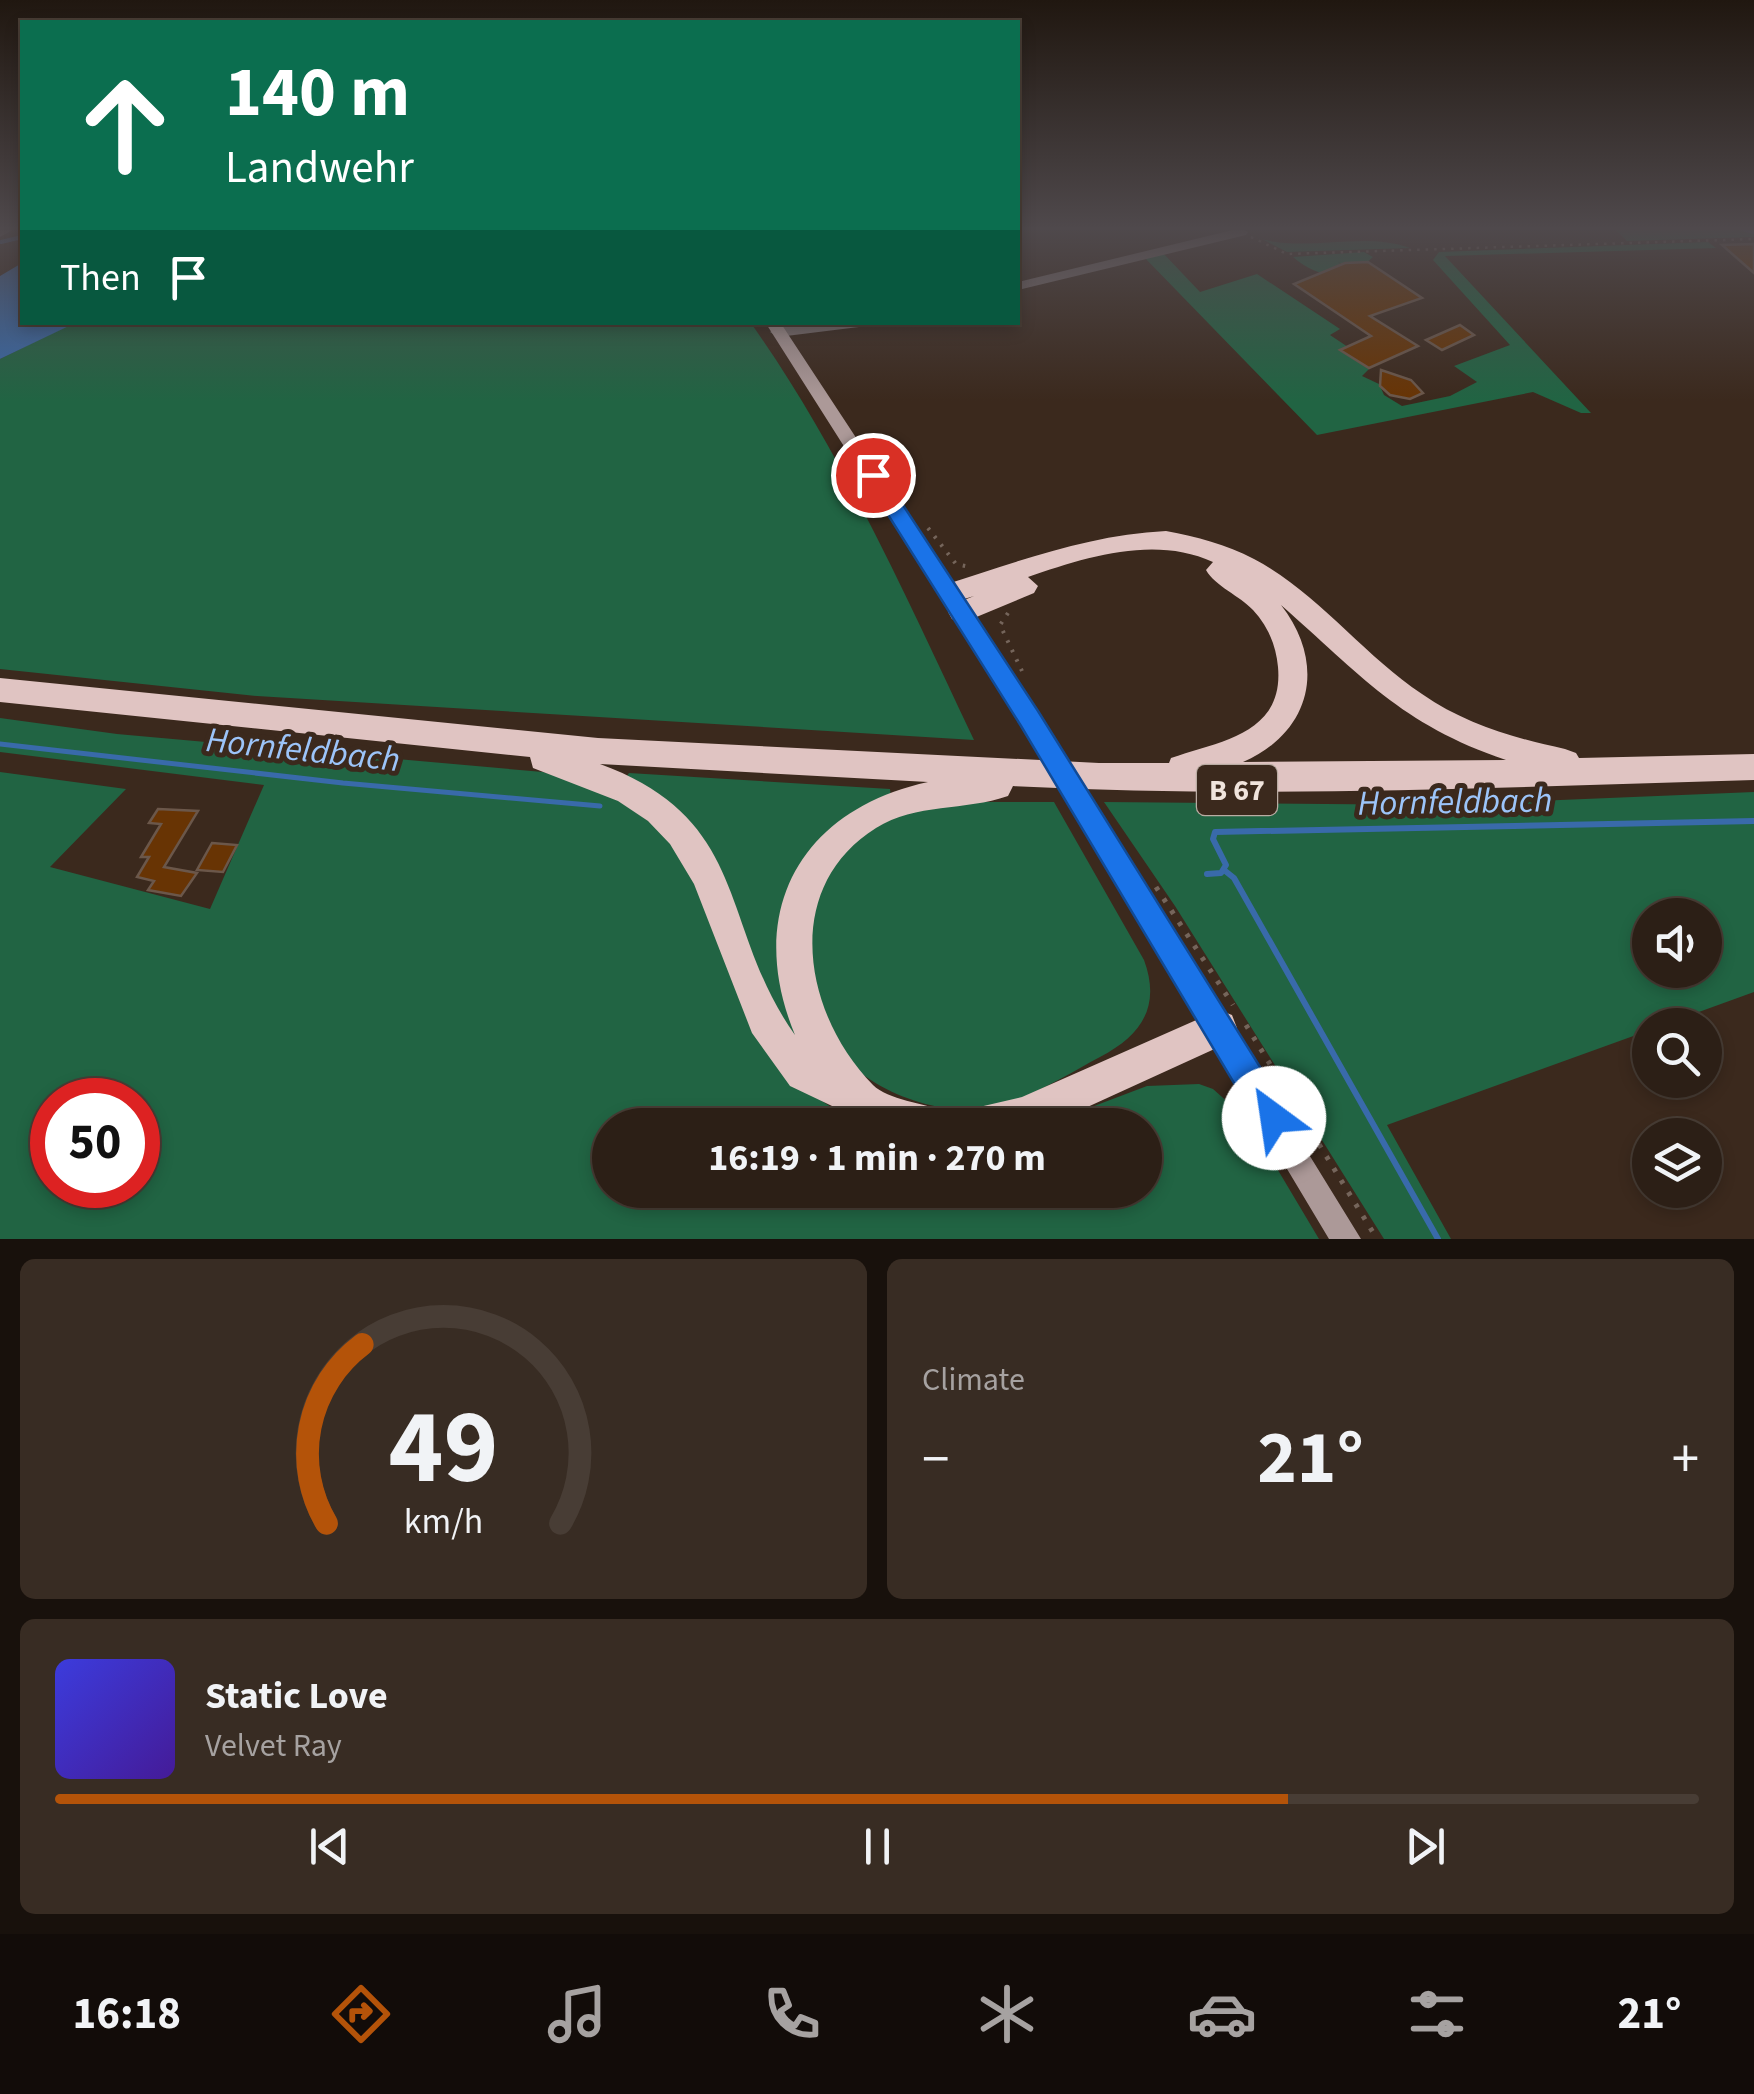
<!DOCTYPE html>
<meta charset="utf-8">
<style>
body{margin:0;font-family:"Source Sans 3",sans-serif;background:#382c23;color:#f1f3f6;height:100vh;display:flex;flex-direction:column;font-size:38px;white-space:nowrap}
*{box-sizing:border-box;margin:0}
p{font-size:32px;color:#a6a2a1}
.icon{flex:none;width:55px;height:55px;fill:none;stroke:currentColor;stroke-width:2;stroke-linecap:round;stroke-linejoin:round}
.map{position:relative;height:1239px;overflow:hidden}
.details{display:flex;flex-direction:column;gap:20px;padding:20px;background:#18110c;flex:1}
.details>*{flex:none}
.hud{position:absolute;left:20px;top:20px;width:1000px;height:305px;border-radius:0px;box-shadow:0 5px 15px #0003,0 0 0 2px #483d35;background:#0b6e4f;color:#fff;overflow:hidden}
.tools{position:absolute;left:1632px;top:898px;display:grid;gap:20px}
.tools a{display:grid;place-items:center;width:90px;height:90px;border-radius:50%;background:#2c1f16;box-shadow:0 5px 15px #0003,0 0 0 2px #483d35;font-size:50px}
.speed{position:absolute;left:30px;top:1078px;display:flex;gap:20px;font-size:50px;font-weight:700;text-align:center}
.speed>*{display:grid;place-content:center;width:130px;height:130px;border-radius:50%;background:#2c1f16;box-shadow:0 5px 15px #0003,0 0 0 2px #483d35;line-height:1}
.speed .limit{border:15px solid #d22;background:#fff;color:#111}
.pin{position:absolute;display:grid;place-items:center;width:85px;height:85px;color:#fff;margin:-42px;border:5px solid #fff;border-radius:50%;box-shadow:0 2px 10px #0007}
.me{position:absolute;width:110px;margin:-55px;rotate:329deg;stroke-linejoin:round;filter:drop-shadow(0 0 8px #0008)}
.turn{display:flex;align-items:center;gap:35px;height:210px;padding:0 40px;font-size:45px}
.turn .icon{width:130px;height:130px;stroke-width:2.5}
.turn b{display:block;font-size:70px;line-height:85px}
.then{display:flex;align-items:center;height:95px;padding:0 40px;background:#0003;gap:20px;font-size:38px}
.big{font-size:75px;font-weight:700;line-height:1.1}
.details .tile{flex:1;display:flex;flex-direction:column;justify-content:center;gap:15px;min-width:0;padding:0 35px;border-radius:15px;background:#382c23}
.details .dial{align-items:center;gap:0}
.dial svg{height:260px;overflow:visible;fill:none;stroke:#483d35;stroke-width:7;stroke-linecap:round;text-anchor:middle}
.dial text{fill:#f1f3f6;stroke:none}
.song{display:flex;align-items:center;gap:30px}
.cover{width:120px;height:120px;border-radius:15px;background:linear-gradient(135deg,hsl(240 70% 55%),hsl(260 70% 35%))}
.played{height:10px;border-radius:5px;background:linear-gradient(90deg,#b45309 75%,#483d35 75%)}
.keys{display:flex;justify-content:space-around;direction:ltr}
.heat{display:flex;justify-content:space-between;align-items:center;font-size:55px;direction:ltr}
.details .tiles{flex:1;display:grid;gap:20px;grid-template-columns:1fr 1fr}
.tile:last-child{grid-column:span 2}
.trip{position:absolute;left:592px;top:1108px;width:570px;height:100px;border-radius:50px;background:#2c1f16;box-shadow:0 5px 15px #0003,0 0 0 2px #483d35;font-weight:700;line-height:100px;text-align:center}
.dock{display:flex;height:160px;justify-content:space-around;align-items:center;background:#120c09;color:#a6a2a1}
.dock .icon{width:70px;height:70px}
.dock .active{color:#b45309}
.dock b{font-size:45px;color:#f1f3f6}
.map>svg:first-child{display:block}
.green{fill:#216443;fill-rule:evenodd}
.water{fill:#396aaa}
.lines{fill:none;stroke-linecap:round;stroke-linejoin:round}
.stream-far2{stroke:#396aaa;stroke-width:4}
.stream-far1{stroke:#396aaa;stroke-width:5}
.stream{stroke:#396aaa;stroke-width:6}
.building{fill:#683404;stroke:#6b574a;stroke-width:2.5}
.path-far2{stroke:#75655b;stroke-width:2.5;stroke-dasharray:2.5 6;stroke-linecap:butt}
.path-far1{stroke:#75655b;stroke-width:4;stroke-dasharray:2.5 8;stroke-linecap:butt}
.path{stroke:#75655b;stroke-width:5;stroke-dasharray:4 10;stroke-linecap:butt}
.minor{fill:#7e7272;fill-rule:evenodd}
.secondary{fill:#ac9998;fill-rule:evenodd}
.trunk{fill:#e0c4c2;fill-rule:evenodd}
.route{fill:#1a73e8;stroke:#114b97;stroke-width:2.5}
.labels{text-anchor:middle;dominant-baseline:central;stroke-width:10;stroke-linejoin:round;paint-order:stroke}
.shield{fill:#3b291d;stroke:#baaca3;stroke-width:2.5}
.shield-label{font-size:30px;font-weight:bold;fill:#f0e4dc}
.water-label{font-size:35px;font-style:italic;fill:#9cc4f9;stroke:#3b291d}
</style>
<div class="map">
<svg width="1754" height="1239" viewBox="0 0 1754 1239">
<rect width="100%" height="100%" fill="#3b291d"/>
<!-- green -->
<g class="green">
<polygon points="1614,228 1754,228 1754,237 1627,241"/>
<path d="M1262 239C1309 252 1364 231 1410 248L1287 252Z"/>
<polygon points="1708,242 1716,248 1445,256 1591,413 1581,413 1533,392 1317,435 1144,257 1163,253 1200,292 1257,274 1340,329 1330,335 1348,347 1341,351 1369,369 1362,376 1379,384 1384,395 1402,406 1450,396 1477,382 1454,366 1510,345 1433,260 1439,252"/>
<path d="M1364 252 1373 257 1357 271 1338 262 1352 272C1329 279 1311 272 1293 257Z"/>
<path d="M75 322H724L753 326C843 454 907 599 974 740L257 696 0 669V359Z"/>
<path d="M0 718 117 734 543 772 609 792 674 840 810 1093 858 1125H610V1190H1145V1125H1044L1147 1086 1199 1084 1213 1089 1248 1120 1319 1239H0V772L126 789 50 867 210 909 264 785 0 752ZM52 1100H138V1185H52Z"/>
<polygon points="629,773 890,789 891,797 808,863 801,1043 774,1010 733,906 625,779"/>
<path d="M1754 792V992L1663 1025H1650V1030L1387 1125 1451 1239H1384L1175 906 1104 802 1437 805ZM1650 915H1705V970H1650Z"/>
<path d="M984 802H1054L1144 960C1161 1006 1142 1035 1100 1057 1066 1075 1013 1109 975 1110 918 1112 840 1078 820 1020 814 1004 814 984 811 968 808 954 802 936 804 923 808 895 838 853 861 835 894 809 944 806 984 802Z"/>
</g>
<!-- water -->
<polygon class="water" points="22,263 22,322 75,323 0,359 0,276"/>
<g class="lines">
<!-- stream-far2 -->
<g class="stream-far2">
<polyline points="1740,228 1754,232"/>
<polyline points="1,242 22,237"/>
</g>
<!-- stream-far1 -->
<polyline class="stream-far1" points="0,744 343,783 600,806"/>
<!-- stream -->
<g class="stream">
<polyline points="1224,870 1234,878 1438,1239"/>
<polyline points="1207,874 1221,873 1226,865 1213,839 1215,832 1754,821"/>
</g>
</g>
<!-- building -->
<g class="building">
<polygon points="1754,244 1754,273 1722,245"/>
<polygon points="1368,262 1422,298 1370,316 1418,346 1369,368 1340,350 1371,336 1294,284 1345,263"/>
<polygon points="1460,325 1474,335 1442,350 1426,340"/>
<polygon points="1381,370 1411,380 1423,393 1410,399 1390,395 1380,386"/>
<polygon points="158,809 198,811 164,867 197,873 181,896 148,890 154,881 137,877 149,857 141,857 161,824 149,823"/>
<polygon points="212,843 237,845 223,872 197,870"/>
</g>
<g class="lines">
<!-- path-far2 -->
<g class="path-far2">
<polyline points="1747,228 1754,230"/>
<polyline points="1251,237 1287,254 1754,239"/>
</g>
<!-- path-far1 -->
<g class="path-far1">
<polyline points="928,528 956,564 970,567"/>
<polyline points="1008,613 1000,625 1022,671"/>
</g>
<!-- path -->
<g class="path">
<polyline points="1156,887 1233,1005"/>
<polyline points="1246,1025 1377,1239"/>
</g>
<!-- minor -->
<g class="minor">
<polygon points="0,228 16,228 0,237"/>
<polygon points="1241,228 1248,232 1246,235 1018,290 1018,282"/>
<polygon points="818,322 866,322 859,327 778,337 770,332 778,327"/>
</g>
<!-- secondary -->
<polygon class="secondary" points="765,322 780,322 1037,713 1361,1239 1329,1239 1021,725"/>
<!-- trunk -->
<g class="trunk">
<path d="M1166 531C1197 537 1226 544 1254 559 1318 593 1362 654 1422 694 1465 724 1514 738 1565 749L1576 753 1579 758 1754 754V780C1508 787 1259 799 1013 786L1008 796C965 811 916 803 876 828 780 888 804 1015 873 1085 888 1100 924 1103 944 1111L950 1125H872L790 1086 752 1033 694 884 670 844 648 821 618 801 533 768 530 757 0 702V678L598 738 1099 763H1169L1171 758C1220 741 1284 734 1278 667 1276 645 1268 626 1253 610 1240 596 1215 586 1206 570L1213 562C1155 535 1085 557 1028 577L1038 586 1034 593 962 623 952 619 948 612 952 605 974 596 951 603 941 600 938 593 941 586C1017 562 1087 535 1166 531ZM1281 605C1361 675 1400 724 1506 760L1243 762C1312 732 1327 664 1281 605ZM600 764 928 782C800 810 744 912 795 1035 718 927 753 820 600 764Z"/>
<polygon points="1219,1010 1232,1015 1237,1028 1232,1041 1048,1125 956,1125 962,1111 1022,1097"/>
</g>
</g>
<!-- sky -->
<linearGradient id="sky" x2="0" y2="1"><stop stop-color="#201710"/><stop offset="0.57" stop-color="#4f494c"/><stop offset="1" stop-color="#4f494c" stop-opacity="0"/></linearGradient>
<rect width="1754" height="401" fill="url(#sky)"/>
<!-- route -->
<polygon class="route" points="873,468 880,470 1038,711 1285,1107 1290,1118 1285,1130 1274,1134 1262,1130 1021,726 863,475"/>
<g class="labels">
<!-- shield labels -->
<rect class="shield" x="1197" y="765" width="80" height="50" rx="8"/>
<g class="shield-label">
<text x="1237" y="790">B 67</text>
</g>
<!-- water labels -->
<g class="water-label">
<text transform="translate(303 750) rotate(6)">Hornfeldbach</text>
<text transform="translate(1455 802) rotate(-1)">Hornfeldbach</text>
</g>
</g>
</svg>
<div class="tools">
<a><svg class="icon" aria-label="sound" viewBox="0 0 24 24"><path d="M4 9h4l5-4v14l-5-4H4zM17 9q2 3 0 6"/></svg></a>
<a><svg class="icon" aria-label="search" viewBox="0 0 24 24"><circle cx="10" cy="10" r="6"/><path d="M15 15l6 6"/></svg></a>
<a><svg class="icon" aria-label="layers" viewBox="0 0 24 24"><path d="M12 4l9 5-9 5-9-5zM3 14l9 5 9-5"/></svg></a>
</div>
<div class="speed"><div class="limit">50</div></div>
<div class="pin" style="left:873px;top:475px;background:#d93025"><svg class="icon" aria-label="arrive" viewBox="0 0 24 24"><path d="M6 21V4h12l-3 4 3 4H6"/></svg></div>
<svg class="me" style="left:1274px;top:1118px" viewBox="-20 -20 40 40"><circle r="19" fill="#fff"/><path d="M0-13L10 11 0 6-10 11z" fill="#1a73e8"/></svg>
<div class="trip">16:19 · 1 min · 270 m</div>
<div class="hud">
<div class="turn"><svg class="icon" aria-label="ahead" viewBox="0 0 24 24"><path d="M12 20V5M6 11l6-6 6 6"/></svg><div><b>140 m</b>Landwehr</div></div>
<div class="then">Then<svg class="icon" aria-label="arrive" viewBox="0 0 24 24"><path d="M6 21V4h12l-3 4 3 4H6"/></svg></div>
</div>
</div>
<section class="details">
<div class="tiles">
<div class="tile dial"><svg viewBox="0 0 100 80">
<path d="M14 69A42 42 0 1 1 86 69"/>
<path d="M14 69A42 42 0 0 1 25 14" stroke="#b45309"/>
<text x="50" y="56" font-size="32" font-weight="700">49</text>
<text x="50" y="72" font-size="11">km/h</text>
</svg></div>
<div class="tile"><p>Climate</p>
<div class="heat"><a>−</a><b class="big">21°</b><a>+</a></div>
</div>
<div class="tile">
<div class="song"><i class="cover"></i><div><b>Static Love</b><p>Velvet Ray</p></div></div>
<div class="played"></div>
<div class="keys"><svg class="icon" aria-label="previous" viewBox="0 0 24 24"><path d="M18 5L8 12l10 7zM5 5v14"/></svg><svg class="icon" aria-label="pause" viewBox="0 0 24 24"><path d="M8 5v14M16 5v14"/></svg><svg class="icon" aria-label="next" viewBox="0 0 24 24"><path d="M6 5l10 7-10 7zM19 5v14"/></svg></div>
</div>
</div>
</section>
<nav class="dock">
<b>16:18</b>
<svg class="icon active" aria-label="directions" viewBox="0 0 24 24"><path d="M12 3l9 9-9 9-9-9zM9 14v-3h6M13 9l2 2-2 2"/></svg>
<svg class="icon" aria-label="music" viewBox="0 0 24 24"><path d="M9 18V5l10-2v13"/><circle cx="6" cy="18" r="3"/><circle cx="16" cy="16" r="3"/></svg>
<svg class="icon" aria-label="phone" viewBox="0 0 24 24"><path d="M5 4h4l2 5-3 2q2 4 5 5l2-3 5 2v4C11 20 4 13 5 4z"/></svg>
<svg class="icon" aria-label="climate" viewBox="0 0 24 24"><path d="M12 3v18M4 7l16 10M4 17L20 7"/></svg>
<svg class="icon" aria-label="car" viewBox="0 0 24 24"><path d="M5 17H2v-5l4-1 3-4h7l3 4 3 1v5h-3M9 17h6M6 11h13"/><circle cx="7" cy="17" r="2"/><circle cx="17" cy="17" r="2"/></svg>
<svg class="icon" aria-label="filters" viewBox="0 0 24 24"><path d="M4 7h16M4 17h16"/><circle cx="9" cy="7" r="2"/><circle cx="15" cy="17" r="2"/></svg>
<b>21°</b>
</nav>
